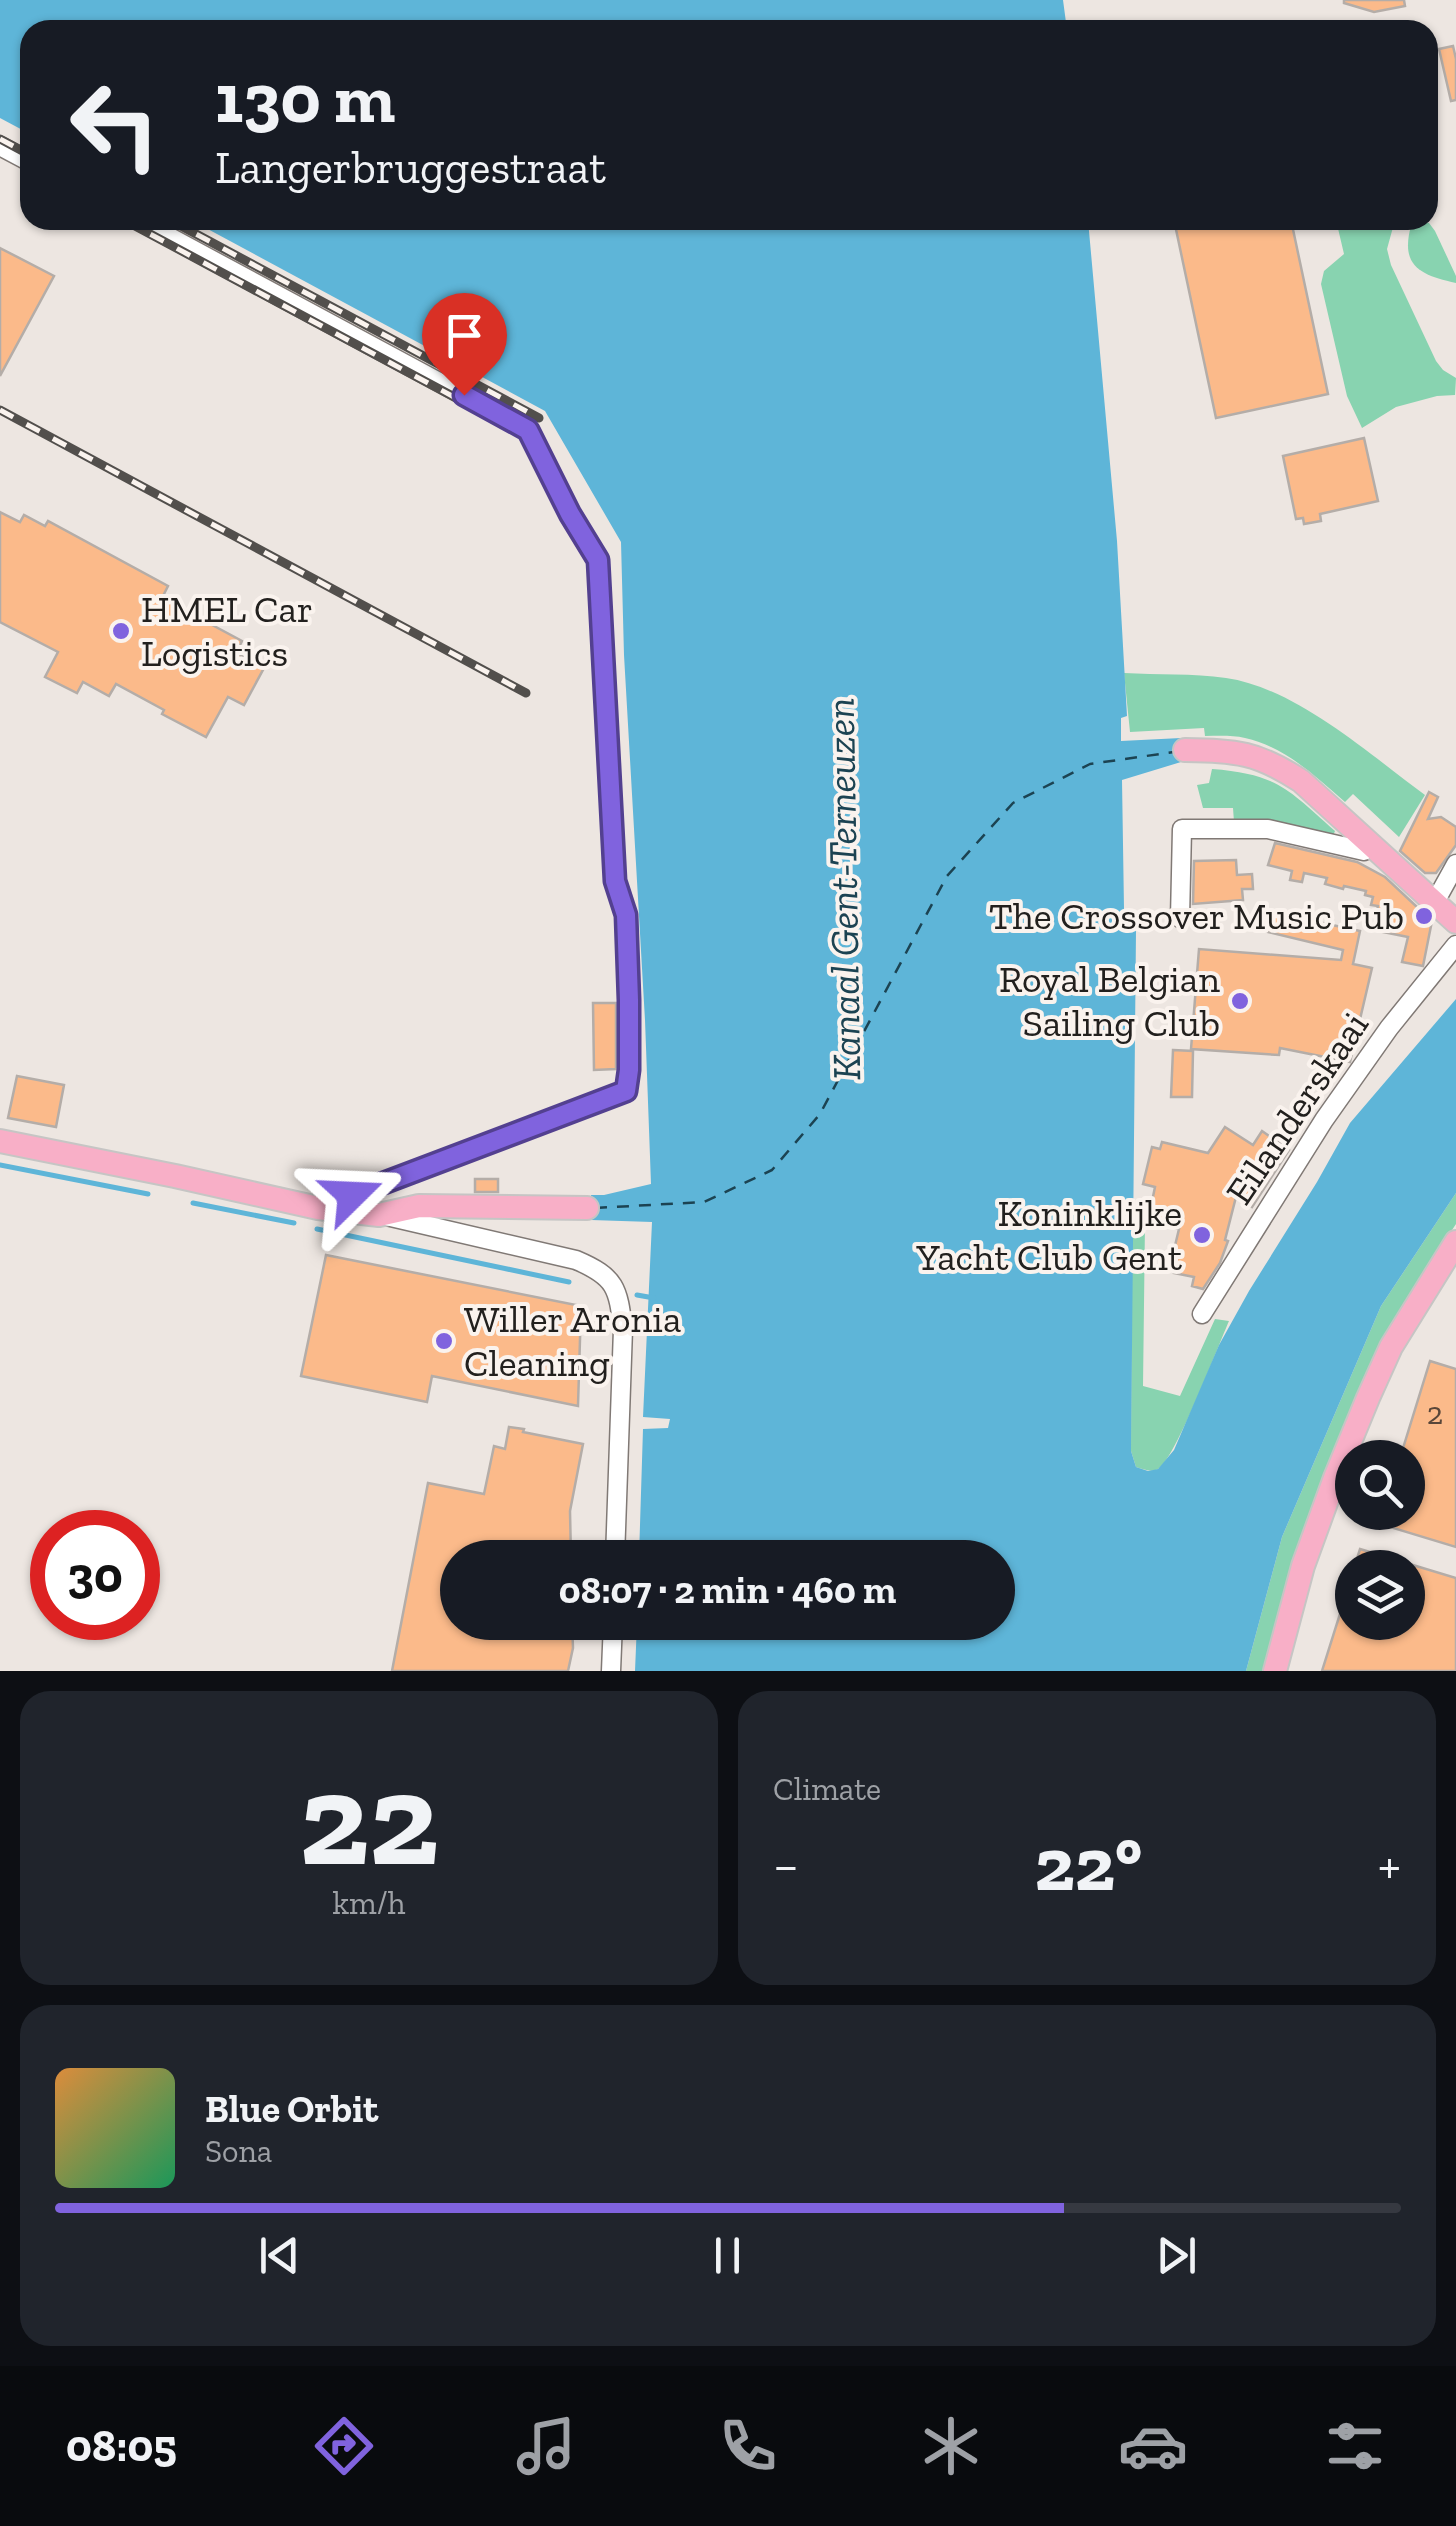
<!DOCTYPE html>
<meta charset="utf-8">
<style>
body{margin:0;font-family:"Zilla Slab",serif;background:#20242c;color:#f1f3f6;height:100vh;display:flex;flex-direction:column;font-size:38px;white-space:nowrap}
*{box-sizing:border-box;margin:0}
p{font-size:32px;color:#9ea1a6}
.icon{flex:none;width:55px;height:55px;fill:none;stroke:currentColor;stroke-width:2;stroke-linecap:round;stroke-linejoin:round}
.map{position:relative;height:1671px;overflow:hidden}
.drawer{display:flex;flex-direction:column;gap:20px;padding:20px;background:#0d0f14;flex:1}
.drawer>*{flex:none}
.hud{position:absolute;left:20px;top:20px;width:1418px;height:210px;border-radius:30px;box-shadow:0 2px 8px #0004;background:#171b24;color:#f1f3f6;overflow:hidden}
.tools{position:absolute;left:1335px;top:1440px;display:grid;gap:20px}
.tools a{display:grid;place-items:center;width:90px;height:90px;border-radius:50%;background:#171b24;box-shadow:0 2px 8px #0004;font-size:50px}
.speed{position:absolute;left:30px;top:1510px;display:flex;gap:20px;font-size:50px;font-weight:700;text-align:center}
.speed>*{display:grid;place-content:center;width:130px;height:130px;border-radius:50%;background:#171b24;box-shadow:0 2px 8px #0004;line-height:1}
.speed .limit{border:15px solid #d22;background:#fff;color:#111}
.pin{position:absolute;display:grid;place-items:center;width:85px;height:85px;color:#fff;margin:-102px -42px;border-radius:50% 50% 50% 0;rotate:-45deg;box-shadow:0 0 10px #0007}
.pin .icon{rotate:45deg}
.me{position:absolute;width:110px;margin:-55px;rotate:69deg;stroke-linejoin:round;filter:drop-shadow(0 0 8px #0008)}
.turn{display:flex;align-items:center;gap:35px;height:210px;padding:0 30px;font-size:45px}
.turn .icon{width:130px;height:130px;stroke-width:2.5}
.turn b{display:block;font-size:70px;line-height:85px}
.big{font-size:75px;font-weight:700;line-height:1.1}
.drawer .widget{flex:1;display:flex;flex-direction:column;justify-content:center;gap:15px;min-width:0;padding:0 35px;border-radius:30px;background:#20242c}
.drawer .dial{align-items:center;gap:0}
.dial b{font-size:130px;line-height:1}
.song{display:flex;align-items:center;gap:30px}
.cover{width:120px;height:120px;border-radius:15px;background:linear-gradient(135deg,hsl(30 70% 55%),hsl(150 70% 35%))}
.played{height:10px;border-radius:5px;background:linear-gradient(90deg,#8063de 75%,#363941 75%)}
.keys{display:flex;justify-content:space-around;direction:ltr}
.heat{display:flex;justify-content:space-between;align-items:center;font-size:55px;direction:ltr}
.drawer .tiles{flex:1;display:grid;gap:20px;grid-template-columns:1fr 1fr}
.widget:last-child{grid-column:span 2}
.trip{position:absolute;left:440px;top:1540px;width:575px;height:100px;border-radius:50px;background:#171b24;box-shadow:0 2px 8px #0004;font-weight:700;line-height:100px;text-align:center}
.dock{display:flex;height:160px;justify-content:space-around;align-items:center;background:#090b0e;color:#9ea1a6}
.dock .icon{width:70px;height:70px}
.dock .on{color:#8063de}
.dock b{font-size:45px;color:#f1f3f6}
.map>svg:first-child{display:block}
.green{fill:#88d3b0}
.water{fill:#5eb5d8}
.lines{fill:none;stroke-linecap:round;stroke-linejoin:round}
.stream{stroke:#5eb5d8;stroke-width:5}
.ferry{stroke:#1c4352;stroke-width:2.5;stroke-dasharray:12 10;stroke-linecap:butt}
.building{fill:#fbba8a;stroke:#b4ada8;stroke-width:2.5}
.minor-casing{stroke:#807975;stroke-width:21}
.major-casing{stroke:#c6c5c4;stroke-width:26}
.minor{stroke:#fff;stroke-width:18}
.major{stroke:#f8afc7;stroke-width:22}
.rail-casing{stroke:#524f4c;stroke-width:9}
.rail{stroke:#faf3ee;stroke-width:5;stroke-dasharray:15;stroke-linecap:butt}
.route-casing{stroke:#534090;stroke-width:25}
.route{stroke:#8063de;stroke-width:18}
.poi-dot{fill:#8063de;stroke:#faf3ee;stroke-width:4}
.labels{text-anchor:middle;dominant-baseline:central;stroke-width:8;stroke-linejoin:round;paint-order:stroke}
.number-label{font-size:32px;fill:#584639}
.poi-label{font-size:38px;fill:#22201e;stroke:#faf3ee;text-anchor:end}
.street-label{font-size:38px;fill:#22201e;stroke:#faf3ee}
.water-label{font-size:40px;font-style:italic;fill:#1c4352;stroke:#faf3ee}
</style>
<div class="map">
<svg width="1456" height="1671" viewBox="0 0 1456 1671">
<rect width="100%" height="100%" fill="#ede6e1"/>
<!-- green -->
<g class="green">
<polygon points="1336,220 1395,220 1387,249 1391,265 1436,361 1443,370 1456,378 1455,395 1437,396 1396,407 1362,428 1347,396 1321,284 1324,271 1344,254"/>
<path d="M1421 221 1429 223 1435 231 1456 276V283C1420 275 1400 266 1411 226Z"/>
<path d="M1124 673C1157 675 1193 673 1226 678 1296 688 1369 754 1425 795L1399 837 1353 794 1345 802C1314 775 1285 747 1245 738 1232 735 1218 736 1205 736L1204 728 1130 732Z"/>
<path d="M1212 769C1277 774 1288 789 1335 831L1332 838 1234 822 1233 808H1203L1197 785 1209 783Z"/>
<polygon points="1456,1193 1456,1224 1412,1290 1382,1342 1293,1563 1264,1671 1246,1671 1282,1537 1381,1306"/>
<path d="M1132 1223H1145L1143 1386 1180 1396 1215 1319 1229 1321C1218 1346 1176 1458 1158 1469 1151 1473 1143 1469 1136 1467L1131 1451Z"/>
</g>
<!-- water -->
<g class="water">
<polygon points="0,0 1063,0 1067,30 30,30 30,134 0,118"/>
<polygon points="191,220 1088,220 1117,541 1127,716 1121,718 1121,741 1181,738 1181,762 1122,780 1124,909 1131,916 1136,931 1131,1451 1136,1467 1148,1471 1158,1469 1174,1450 1219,1345 1249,1291 1317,1182 1350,1123 1456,999 1456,1193 1381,1306 1282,1537 1246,1671 635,1671 637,1623 998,1622 998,1558 639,1557 643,1429 668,1428 670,1419 643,1417 652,1222 591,1220 591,1195 604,1195 651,1184 645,1020 624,655 621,542 545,411"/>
</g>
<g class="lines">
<!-- stream -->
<g class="stream">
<polyline points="0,1165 148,1194"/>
<polyline points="193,1203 294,1223"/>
<polyline points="317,1229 569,1282"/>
<polyline points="637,1295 654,1298"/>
</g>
<!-- ferry -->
<polyline class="ferry" points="595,1208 704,1202 772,1170 820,1114 947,876 1013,803 1090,764 1174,752"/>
</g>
<!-- building -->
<g class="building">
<polygon points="1344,0 1404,0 1405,6 1374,12 1344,3"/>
<polygon points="1453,46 1456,59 1456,100 1451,101 1439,49"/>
<polygon points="1174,220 1291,220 1328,394 1216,418"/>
<polygon points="0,248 54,276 0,376"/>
<polygon points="1364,438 1378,501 1320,514 1321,521 1304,524 1303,518 1296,519 1283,456"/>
<polygon points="0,512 20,522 24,515 45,526 48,521 168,586 162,598 242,641 236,653 264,668 244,705 228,697 206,737 162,714 164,710 116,684 109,696 83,682 77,693 45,677 58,652 0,622"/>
<polygon points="1429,792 1438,797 1428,819 1441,817 1456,827 1456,845 1436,873 1425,873 1400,851"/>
<polygon points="1275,843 1357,862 1385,877 1432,921 1423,966 1402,962 1408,937 1383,932 1386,912 1377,910 1378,906 1371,905 1373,897 1365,895 1366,891 1344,886 1343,889 1325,884 1327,878 1304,873 1302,882 1290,880 1292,871 1268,865"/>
<polygon points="1236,860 1237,875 1252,874 1253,889 1242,889 1243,900 1193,904 1194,861"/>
<polygon points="1268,911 1360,931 1353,964 1372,968 1350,1062 1280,1048 1279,1055 1191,1049 1199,949 1341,960 1343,950 1264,931"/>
<polygon points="593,1003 616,1003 616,1069 594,1070"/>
<polygon points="1173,1050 1193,1051 1192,1097 1171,1097"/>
<polygon points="17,1076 64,1085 56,1127 8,1118"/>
<polygon points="1225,1127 1253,1145 1262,1131 1289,1150 1252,1207 1236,1197 1225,1240 1228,1241 1220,1263 1203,1289 1192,1286 1194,1277 1174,1273 1178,1255 1173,1254 1179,1229 1148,1221 1155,1187 1143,1184 1152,1147 1160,1149 1162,1142 1208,1153"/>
<rect x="475" y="1179" width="23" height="13"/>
<polygon points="326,1255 581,1306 578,1406 432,1376 427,1402 301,1376"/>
<polygon points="1430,1361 1456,1369 1456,1547 1380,1524 1383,1512 1408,1512 1408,1458 1400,1458"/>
<polygon points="509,1427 524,1429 523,1432 583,1444 570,1511 571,1558 458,1558 458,1622 572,1622 573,1648 568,1671 392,1671 428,1483 484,1494 494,1446 505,1449"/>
<polygon points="1360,1549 1456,1578 1456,1671 1322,1671 1350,1582 1352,1582 1352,1622 1408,1622 1408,1568 1354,1568"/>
</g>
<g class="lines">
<defs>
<g id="minor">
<polyline points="0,146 30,162"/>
<polyline points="138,220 528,430 571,514 598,560 615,881 626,915 629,1000 629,1070 626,1091 318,1208"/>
<polyline points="1435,902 1456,864"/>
<polyline points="1180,918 1182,829 1268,829 1364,851 1370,844"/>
<path d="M382 1215 576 1260C616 1277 618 1288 623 1329L615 1558"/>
<polyline points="1202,1314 1324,1120 1389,1028 1456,945"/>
<polyline points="611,1671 613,1622"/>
</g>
<g id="major">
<path d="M1185 750C1237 751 1257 752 1301 781L1456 922"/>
<polyline points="0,1141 175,1176 318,1208 379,1215 419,1206 587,1208"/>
<polyline points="1275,1671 1303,1566 1335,1478 1368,1398 1391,1347 1456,1242"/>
</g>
</defs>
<!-- minor casing -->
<use href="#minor" class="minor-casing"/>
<!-- major casing -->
<use href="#major" class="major-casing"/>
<!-- minor -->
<use href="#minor" class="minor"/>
<!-- major -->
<use href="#major" class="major"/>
<defs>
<g id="rail">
<polyline points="0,139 30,155"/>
<polyline points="124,220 525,435"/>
<polyline points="170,220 539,418"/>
<polyline points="0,410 526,693"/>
</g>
</defs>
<!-- rail casing -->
<use href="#rail" class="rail-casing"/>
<!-- rail -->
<use href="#rail" class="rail"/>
</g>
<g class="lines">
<defs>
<polyline id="route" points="352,1195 626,1091 629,1070 629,1000 626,915 615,881 598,560 570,514 528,430 464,395"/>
</defs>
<!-- route casing -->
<use href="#route" class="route-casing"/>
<!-- route -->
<use href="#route" class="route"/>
</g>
<!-- markers -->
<g class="poi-dot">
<circle cx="121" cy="631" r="10"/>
<circle cx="1424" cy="916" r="10"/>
<circle cx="1240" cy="1001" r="10"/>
<circle cx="1202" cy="1235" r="10"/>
<circle cx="444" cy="1341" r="10"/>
</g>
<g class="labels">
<!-- number labels -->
<g class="number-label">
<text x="1435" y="1413">2</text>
</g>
<!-- poi labels -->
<g class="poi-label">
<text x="141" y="609" text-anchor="start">HMEL Car<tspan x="141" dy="44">Logistics</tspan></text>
<text x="1404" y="916">The Crossover Music Pub</text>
<text x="1220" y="979">Royal Belgian<tspan x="1220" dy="44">Sailing Club</tspan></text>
<text x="1182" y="1213">Koninklijke<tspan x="1182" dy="44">Yacht Club Gent</tspan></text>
<text x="464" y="1319" text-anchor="start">Willer Aronia<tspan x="464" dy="44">Cleaning</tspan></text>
</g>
<!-- street labels -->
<g class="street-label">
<text transform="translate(1297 1108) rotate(-56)">Eilanderskaai</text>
</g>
<!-- water labels -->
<g class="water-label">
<text transform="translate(843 889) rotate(-91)">Kanaal Gent-Terneuzen</text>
</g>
</g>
</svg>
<div class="tools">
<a><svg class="icon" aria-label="search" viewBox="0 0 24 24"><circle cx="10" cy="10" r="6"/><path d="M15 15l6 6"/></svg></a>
<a><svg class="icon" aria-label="layers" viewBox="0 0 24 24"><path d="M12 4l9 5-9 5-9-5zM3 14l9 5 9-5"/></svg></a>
</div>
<div class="speed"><div class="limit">30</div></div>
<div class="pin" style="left:464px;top:395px;background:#d93025"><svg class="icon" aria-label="arrive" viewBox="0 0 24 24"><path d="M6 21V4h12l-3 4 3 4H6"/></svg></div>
<svg class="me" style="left:352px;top:1195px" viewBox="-20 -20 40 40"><path d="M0-17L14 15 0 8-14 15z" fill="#8063de" stroke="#fff" stroke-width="4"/></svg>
<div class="trip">08:07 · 2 min · 460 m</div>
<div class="hud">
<div class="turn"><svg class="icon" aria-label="left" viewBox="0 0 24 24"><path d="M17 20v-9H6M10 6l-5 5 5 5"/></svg><div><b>130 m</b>Langerbruggestraat</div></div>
</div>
</div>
<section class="drawer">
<div class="tiles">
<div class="widget dial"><b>22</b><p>km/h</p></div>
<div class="widget"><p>Climate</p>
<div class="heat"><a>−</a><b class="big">22°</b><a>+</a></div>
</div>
<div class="widget">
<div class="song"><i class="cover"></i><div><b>Blue Orbit</b><p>Sona</p></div></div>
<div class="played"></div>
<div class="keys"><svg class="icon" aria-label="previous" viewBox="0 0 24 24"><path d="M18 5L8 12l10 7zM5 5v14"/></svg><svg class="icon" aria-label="pause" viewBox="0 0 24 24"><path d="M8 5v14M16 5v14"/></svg><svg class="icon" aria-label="next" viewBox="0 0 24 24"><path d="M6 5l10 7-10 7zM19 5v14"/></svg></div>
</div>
</div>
</section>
<nav class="dock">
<b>08:05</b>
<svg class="icon on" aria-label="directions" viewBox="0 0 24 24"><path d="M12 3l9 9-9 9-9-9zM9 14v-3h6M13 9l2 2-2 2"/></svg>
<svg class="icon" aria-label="music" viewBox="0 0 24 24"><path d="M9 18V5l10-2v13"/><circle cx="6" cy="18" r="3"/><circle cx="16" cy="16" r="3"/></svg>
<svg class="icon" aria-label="phone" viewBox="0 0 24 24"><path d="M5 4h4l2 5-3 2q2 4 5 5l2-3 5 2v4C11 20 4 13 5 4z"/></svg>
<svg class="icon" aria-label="climate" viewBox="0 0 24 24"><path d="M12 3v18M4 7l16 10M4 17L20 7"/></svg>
<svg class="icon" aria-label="car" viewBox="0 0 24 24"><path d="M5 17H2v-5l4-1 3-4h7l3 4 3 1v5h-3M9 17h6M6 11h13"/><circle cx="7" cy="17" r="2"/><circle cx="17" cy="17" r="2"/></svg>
<svg class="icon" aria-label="filters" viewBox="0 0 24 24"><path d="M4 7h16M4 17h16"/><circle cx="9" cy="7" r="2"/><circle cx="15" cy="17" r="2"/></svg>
</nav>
